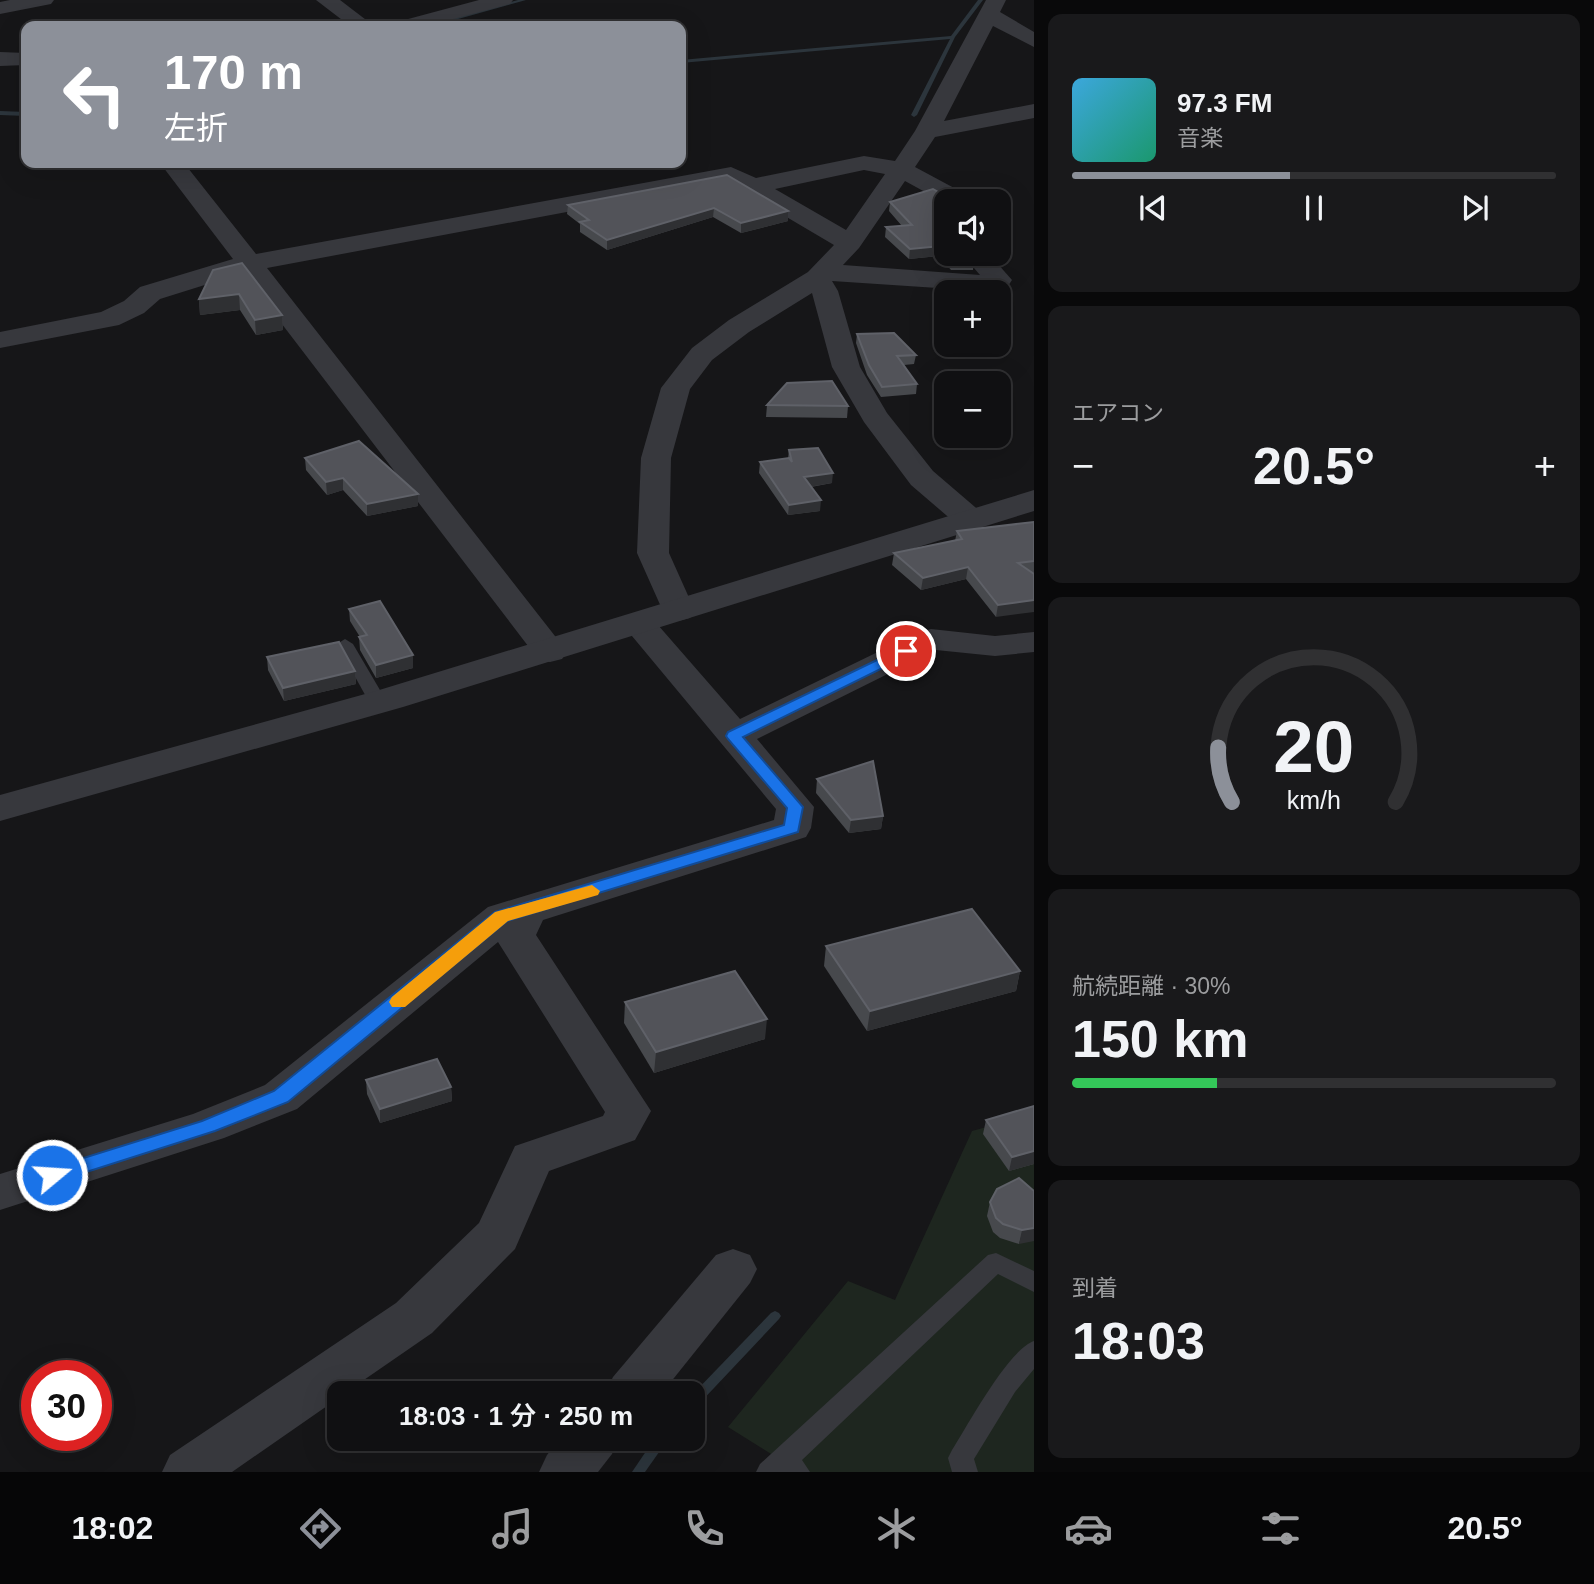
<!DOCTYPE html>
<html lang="ja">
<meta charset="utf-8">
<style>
body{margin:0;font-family:Arial,"Noto Sans JP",sans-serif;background:#19191b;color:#f1f3f6;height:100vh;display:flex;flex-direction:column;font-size:26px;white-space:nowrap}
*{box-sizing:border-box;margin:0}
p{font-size:23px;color:#9c9d9f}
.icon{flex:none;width:38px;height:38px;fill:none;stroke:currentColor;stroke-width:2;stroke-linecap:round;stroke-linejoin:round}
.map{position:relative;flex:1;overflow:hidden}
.side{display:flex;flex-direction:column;gap:14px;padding:14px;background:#09090a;width:560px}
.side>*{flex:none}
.banner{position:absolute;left:21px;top:21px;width:665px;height:147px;border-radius:14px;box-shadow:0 7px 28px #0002,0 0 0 2px #303032;background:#8c9099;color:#fff;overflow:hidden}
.controls{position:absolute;left:934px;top:189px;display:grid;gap:14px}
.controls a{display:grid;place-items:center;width:77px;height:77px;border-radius:14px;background:#101012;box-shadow:0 7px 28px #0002,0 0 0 2px #303032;font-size:35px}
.speed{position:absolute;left:21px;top:1360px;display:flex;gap:14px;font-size:35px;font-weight:700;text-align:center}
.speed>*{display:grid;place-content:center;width:91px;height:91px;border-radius:50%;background:#101012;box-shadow:0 7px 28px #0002,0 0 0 2px #303032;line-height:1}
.speed .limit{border:10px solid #d22;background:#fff;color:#111}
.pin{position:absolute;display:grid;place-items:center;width:60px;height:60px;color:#fff;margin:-30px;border:4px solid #fff;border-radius:50%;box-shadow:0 2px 7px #0007}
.me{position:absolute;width:77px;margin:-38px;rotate:72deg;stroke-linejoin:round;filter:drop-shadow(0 0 5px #0008)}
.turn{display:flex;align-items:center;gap:24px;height:147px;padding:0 28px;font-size:32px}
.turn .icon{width:91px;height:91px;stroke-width:2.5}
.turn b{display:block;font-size:49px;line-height:60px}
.big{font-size:52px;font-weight:600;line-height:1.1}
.side .tile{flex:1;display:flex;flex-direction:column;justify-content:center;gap:10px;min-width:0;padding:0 24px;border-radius:14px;background:#19191b}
.side .dial{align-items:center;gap:0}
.dial svg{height:182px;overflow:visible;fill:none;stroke:#303032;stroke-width:7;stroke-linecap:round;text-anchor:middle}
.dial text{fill:#f1f3f6;stroke:none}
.song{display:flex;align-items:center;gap:21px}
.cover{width:84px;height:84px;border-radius:10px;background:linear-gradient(135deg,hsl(200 70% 55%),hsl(160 70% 35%))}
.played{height:7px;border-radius:4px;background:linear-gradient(90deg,#8c9099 45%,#303032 45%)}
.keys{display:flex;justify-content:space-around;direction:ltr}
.heat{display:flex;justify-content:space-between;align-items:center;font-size:38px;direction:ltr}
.charge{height:10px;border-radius:5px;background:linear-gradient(90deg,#34c759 30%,#303032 0)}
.trip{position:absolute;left:327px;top:1381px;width:378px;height:70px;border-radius:14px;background:#101012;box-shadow:0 7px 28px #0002,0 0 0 2px #303032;font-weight:600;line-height:70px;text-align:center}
.menu{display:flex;height:112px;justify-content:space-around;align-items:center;background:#060607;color:#9c9d9f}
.menu .icon{width:49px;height:49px}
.menu .active{color:#8c9099}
.menu b{font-size:32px;color:#f1f3f6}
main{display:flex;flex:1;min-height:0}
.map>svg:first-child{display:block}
.green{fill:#1e261f}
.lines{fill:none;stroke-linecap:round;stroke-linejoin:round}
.stream{fill:#2c353c;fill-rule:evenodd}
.service{fill:#37383d;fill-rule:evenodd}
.minor{fill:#37383d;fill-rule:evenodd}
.tertiary{fill:#37383d;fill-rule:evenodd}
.wall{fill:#47494d}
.shaded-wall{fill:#2f3033}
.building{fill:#525359;stroke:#5f6168;stroke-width:2}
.route{fill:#1a73e8;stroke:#114b97;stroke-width:2}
.slow{fill:#f59e0b}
</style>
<main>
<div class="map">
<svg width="1034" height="1472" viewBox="0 0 1034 1472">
<rect width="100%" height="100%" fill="#161618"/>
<!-- green -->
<polygon class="green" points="1034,1114 1034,1472 800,1472 728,1427 848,1281 895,1300 972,1131"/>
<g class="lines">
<!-- stream -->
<g class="stream">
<polygon points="518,0 526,0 433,26 426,26"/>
<polygon points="978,0 983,0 955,37 917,115 914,117 911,115 950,39 681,63 681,60 951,36"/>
<polygon points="0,111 26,112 26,116 0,115"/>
<polygon points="775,1311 779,1313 781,1316 779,1319 697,1406 693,1407 693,1394 771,1313"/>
<polygon points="655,1438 669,1438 645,1472 632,1472"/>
</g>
<!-- service -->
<g class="service">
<polygon points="345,639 353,644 387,702 384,706 372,706 369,702 337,644"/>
<polygon points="996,1253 1034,1271 1034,1292 998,1274 802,1460 810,1472 756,1472 760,1464 988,1255"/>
<path d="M1034 1341V1369L1015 1392 974 1459 978 1472H952L948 1458 952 1450C968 1425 1008 1350 1034 1341Z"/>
</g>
<!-- minor -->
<g class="minor">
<polygon points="10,0 54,0 51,4 0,14 0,2"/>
<polygon points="316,0 340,0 374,26 350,26"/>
<polygon points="479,0 513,0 510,4 427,26 394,26 397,22"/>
<path d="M986 0H1006L1000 12 1034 32V47L993 26 944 121 1034 104V118L935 137 915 167 969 196 972 201H947V204L905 181 859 248 843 265 980 275 962 254H989L1012 280 1008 286 983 291 832 281 838 291 860 367 887 413 933 471 982 513 987 520 982 527 971 530 960 527 911 485 864 422 832 367 812 293 749 332 712 360 690 389 671 458 669 553 695 611 690 618 678 621 666 618 637 553 641 458 661 388 692 348 729 320 808 272 834 245 727 182 267 268 562 645 567 652 562 659 550 662 538 659 243 273 160 299 144 313 119 325 0 348V332L101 312 124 301 140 287 233 259 160 163H184L256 254 731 167 756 178 864 156 895 161 915 131ZM864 170 885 174 846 230 775 189Z"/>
<polygon points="0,52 26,53 26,65 0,66"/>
<polygon points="639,614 651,617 740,719 919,632 931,629 995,636 1034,632 1034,652 995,656 936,650 757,739 814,807 811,828 806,837 543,920 536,935 651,1111 635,1140 549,1171 515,1249 432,1333 345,1393 340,1393 340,1397 232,1472 162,1472 170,1455 396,1303 479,1223 515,1146 603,1116 605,1112 498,942 297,1109 224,1138 0,1210 0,1174 193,1114 265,1085 488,907 774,820 776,809 622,624 627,617"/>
<polygon points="733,1249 750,1255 757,1269 750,1283 662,1393 605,1393 613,1377 716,1255"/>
<polygon points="561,1438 619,1438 612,1454 598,1472 539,1472 547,1455"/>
</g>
<!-- tertiary -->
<polygon class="tertiary" points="1034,490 1034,511 403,707 0,821 0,795 376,691"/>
</g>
<!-- wall -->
<g class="wall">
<polygon points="727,175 788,221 741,233 713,217 607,250 580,232 580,224 567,214 568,205"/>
<polygon points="947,201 947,254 974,260 973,270 951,270 939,256 909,259 885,237 886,227 902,226 889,211 890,202"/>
<polygon points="213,270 282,315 283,330 256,335 240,310 200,315 199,299"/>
<polygon points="857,334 916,355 914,364 904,365 917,384 916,394 881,397 867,375 856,343"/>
<polygon points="767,405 848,406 847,418 766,417"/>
<polygon points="789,450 832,483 811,487 820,511 788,515 759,473 760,462 788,458"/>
<polygon points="305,458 418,506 367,516 343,490 327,495 306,470"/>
<polygon points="1034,522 1034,573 1032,573 996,617 966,579 921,590 892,565 894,553 955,541 957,531"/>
<polygon points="349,609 413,668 376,678 360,650 359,637 360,637 350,621"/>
<polygon points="267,657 355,671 356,684 284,701 268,670"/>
<polygon points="817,779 883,816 881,829 849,833 816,793"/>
<polygon points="826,946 1020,971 1016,991 867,1031 824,966"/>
<polygon points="625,1002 765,1039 654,1073 624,1023"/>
<polygon points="366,1080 451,1087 452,1101 380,1123 367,1094"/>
<polygon points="1034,1106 1034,1164 1009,1171 983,1134 986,1120"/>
<polygon points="1034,1191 1019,1244 1000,1238 993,1232 987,1216 990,1202"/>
</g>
<!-- shaded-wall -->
<g class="shaded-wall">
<polygon points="714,208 713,217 607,250 607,240"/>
<polygon points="788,211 788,221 741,233 741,223"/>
<polygon points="941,246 939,256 909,259 910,249"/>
<polygon points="239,294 240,310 200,315 199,299"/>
<polygon points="282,315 283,330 256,335 255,320"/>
<polygon points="833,473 832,483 803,488 804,477"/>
<polygon points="343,478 343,490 327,495 326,482"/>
<polygon points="418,494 418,506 367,516 367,504"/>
<polygon points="821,500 820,511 788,515 789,505"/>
<polygon points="968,567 966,579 921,590 923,578"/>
<polygon points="1034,600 1034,612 996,617 998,605"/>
<polygon points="413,655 413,668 376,678 376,665"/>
<polygon points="355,671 356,684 284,701 283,688"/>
<polygon points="883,816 881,829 849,833 851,820"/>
<polygon points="1020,971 1016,991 867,1031 870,1011"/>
<polygon points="767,1019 765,1039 654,1073 656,1052"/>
<polygon points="451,1087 452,1101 380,1123 380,1109"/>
<polygon points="1034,1151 1034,1164 1009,1171 1012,1157"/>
<polygon points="1034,1228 1034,1241 1019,1244 1022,1230"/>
</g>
<!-- building -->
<g class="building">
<polygon points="727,175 788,211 741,223 714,208 607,240 580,222 589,220 568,205"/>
<polygon points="933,189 954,201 947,201 947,209 941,210 947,216 947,253 941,246 910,249 886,227 912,225 890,202"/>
<polygon points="947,254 969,254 974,260 952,260"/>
<polygon points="242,263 282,315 255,320 239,294 199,299 213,270"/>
<polygon points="894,333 916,355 897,356 917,384 882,387 869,365 857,334"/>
<polygon points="832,381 848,406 767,405 787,383"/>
<polygon points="359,441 418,494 367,504 343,478 326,482 305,458"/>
<polygon points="818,448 833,473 804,477 821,500 789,505 760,462 789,458 792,462 789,450"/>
<polygon points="1034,522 1034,561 1018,563 1034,574 1034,600 998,605 968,567 923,578 894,553 962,539 957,531"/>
<polygon points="380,601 413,655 376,665 359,637 367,635 349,609"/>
<polygon points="339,642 355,671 283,688 267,657"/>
<polygon points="873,761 883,816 851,820 817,779"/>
<polygon points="972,909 1020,971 870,1011 826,946"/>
<polygon points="735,971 767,1019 656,1052 625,1002"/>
<polygon points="437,1059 451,1087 380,1109 366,1080"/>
<polygon points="1034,1106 1034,1151 1012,1157 986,1120"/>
<polygon points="1019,1178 1034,1191 1034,1228 1022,1230 1003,1224 996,1218 990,1202 997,1189"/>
</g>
<!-- route -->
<polygon class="route" points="906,646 914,651 911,654 743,737 803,807 798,832 507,921 288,1102 215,1131 52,1183 45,1181 42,1175 45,1170 202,1121 274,1091 495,912 784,825 787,808 728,739 726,736 728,732"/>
<!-- slow -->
<polygon class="slow" points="592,885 600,891 598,895 508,921 405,1007 392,1007 389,1002 392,997 495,912"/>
</svg>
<div class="controls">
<a><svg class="icon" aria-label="sound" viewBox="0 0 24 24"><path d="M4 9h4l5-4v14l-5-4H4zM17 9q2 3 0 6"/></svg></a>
<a>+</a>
<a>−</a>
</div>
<div class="speed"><div class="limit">30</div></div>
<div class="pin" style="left:906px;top:651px;background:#d93025"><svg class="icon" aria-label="arrive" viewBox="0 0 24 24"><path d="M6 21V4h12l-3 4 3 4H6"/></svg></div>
<svg class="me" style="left:52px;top:1175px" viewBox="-20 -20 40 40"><circle r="17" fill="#1a73e8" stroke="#fff" stroke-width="3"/><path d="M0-11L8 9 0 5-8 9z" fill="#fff"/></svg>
<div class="trip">18:03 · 1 分 · 250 m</div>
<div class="banner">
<div class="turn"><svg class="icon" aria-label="left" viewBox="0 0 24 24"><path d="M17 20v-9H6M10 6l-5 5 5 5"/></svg><div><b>170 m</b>左折</div></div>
</div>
</div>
<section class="side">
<div class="tile">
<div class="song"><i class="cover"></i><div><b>97.3 FM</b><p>音楽</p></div></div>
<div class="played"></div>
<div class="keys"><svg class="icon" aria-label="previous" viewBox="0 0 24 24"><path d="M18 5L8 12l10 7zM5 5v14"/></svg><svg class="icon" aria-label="pause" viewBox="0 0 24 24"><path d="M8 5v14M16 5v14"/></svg><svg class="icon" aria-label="next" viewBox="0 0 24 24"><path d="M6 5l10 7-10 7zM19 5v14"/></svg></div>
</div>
<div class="tile"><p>エアコン</p>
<div class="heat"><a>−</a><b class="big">20.5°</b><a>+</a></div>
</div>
<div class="tile dial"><svg viewBox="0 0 100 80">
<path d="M14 69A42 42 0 1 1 86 69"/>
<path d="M14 69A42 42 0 0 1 8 45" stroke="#8c9099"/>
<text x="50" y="56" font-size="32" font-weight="700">20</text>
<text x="50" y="72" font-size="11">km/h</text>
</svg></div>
<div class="tile"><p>航続距離 · 30%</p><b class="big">150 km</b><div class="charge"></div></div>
<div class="tile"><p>到着</p><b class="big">18:03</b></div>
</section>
</main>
<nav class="menu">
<b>18:02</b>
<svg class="icon active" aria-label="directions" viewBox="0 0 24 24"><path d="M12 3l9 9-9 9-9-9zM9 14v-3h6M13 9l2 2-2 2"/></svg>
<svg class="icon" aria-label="music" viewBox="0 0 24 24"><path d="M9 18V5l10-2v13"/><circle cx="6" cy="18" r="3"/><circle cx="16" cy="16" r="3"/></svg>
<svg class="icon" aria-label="phone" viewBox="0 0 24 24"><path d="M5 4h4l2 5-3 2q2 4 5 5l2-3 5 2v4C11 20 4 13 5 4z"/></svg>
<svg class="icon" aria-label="climate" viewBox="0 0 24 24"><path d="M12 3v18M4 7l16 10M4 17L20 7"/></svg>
<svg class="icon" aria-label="car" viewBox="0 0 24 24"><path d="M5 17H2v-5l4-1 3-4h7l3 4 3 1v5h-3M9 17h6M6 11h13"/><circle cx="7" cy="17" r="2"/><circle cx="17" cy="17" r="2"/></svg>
<svg class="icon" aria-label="filters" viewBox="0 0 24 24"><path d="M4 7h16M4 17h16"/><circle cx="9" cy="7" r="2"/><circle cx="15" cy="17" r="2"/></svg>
<b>20.5°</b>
</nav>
